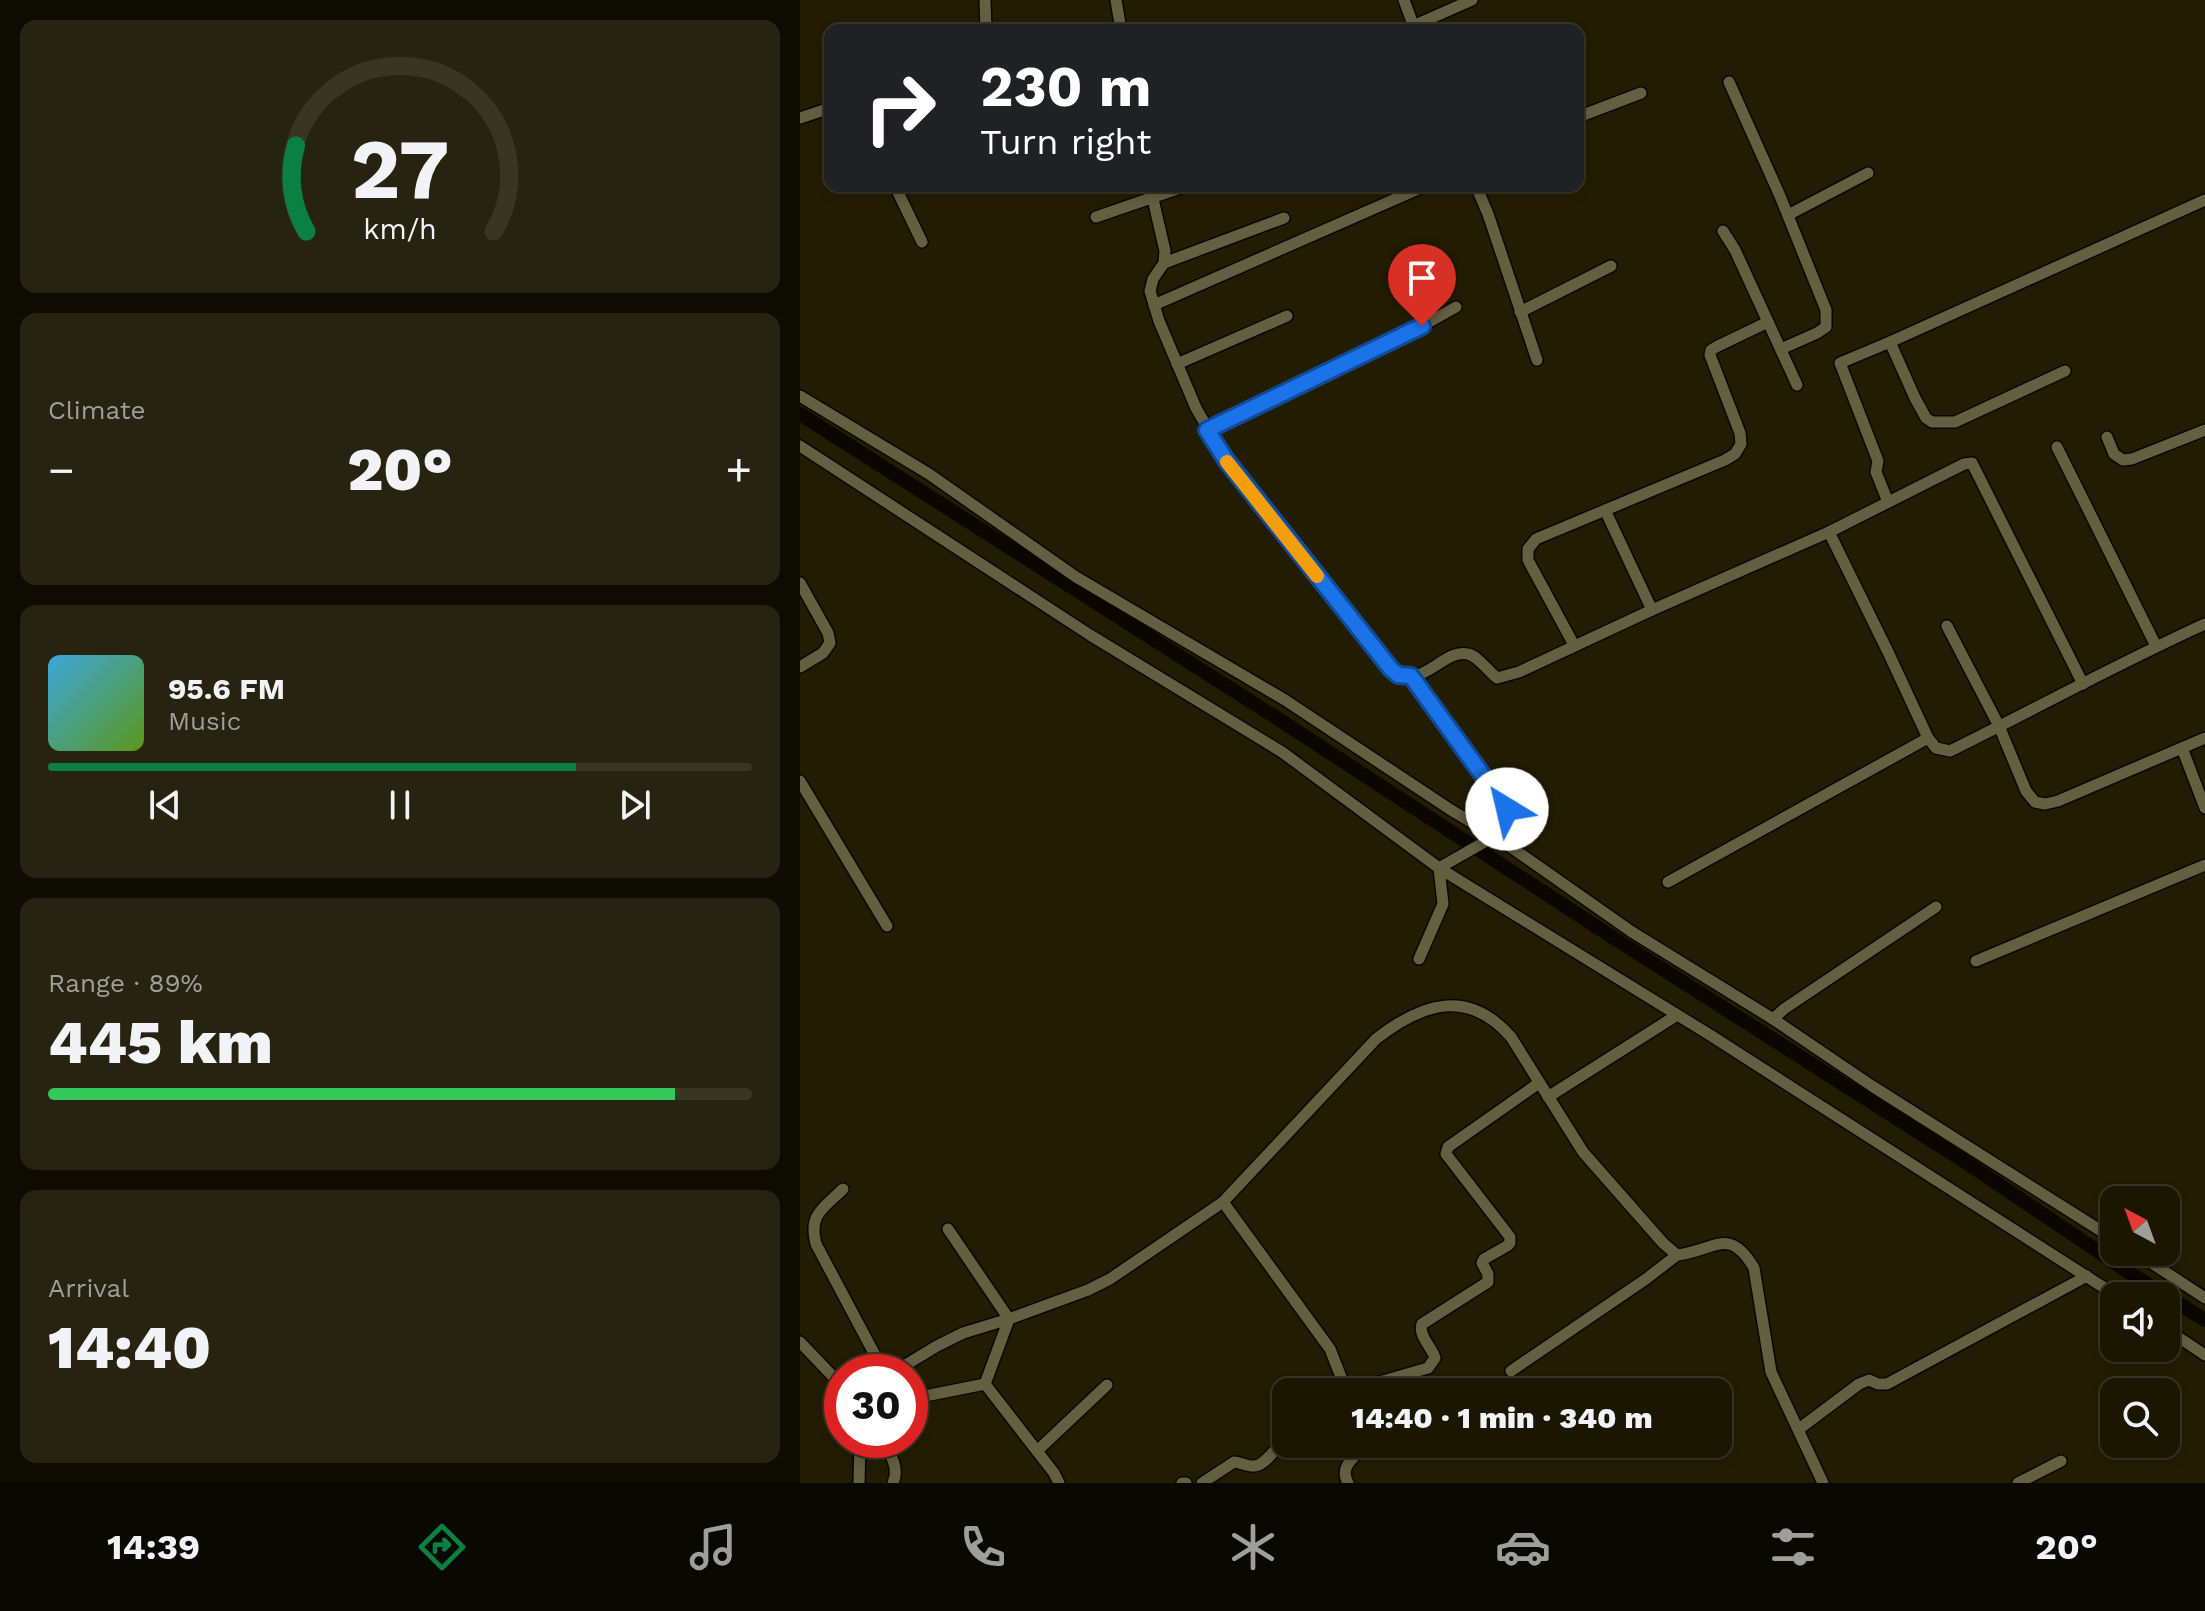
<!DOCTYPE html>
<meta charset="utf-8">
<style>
body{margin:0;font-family:"Work Sans",sans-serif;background:#272311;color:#f1f3f6;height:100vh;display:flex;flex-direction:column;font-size:30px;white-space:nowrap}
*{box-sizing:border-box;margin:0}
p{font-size:26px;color:#9f9f99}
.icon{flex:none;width:44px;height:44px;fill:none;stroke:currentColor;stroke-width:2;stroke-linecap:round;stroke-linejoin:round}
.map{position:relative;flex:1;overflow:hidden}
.sheet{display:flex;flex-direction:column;gap:20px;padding:20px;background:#0e0c01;width:800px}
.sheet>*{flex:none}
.guide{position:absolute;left:24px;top:24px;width:760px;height:168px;border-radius:16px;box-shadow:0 4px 12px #0003,0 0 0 2px #383524;background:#202124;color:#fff;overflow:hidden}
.needle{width:52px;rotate:319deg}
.fabs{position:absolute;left:1300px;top:1186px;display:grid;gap:16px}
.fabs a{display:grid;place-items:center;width:80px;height:80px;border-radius:16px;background:#1a1602;box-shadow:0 4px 12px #0003,0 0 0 2px #383524;font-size:40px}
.speed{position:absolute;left:24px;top:1354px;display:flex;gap:16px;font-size:40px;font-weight:700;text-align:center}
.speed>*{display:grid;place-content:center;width:104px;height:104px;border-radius:50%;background:#1a1602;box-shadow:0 4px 12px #0003,0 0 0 2px #383524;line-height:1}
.speed .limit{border:12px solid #d22;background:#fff;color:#111}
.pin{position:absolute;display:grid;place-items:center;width:68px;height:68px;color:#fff;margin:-82px -34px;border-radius:50% 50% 50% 0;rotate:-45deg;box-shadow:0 0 8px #0007}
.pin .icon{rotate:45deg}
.me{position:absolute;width:88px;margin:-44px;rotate:324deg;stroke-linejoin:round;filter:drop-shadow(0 0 6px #0008)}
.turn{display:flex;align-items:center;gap:28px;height:168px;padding:0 24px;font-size:36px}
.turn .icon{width:104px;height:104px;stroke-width:2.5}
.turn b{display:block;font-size:56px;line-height:68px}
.big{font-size:60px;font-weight:800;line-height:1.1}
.sheet .widget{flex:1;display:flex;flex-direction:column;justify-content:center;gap:12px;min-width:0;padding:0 28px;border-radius:16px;background:#272311}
.sheet .dial{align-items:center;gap:0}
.dial svg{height:208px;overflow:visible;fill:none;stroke:#383524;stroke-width:7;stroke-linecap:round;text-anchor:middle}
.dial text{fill:#f1f3f6;stroke:none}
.song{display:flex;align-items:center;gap:24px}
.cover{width:96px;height:96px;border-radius:12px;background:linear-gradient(135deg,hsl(200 70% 55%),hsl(90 70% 35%))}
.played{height:8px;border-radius:4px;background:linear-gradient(90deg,#0b8043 75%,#383524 75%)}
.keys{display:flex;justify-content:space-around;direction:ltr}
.heat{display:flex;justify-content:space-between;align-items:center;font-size:44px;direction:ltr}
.charge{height:12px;border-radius:6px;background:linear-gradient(90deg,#34c759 89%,#383524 0)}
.trip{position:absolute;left:472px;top:1378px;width:460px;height:80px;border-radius:16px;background:#1a1602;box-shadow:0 4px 12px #0003,0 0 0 2px #383524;font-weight:800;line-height:80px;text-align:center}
.menu{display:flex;height:128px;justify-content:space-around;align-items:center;background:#0a0901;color:#9f9f99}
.menu .icon{width:56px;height:56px}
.menu .current{color:#0b8043}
.menu b{font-size:36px;color:#f1f3f6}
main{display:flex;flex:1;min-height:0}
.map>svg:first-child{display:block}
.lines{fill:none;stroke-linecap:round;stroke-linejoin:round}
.canal{stroke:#0a0600;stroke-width:14}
.street-casing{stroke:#0b0700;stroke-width:14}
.street{stroke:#635f41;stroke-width:11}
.route-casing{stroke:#114b97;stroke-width:20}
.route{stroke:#1a73e8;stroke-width:14}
.slow{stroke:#f59e0b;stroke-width:14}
</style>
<main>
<section class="sheet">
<div class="widget dial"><svg viewBox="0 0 100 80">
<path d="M14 69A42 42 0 1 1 86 69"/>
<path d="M14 69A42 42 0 0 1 10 36" stroke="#0b8043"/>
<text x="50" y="56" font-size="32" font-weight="700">27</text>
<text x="50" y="72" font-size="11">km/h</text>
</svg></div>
<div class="widget"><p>Climate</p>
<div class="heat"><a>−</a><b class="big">20°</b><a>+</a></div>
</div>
<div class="widget">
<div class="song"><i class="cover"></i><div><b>95.6 FM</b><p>Music</p></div></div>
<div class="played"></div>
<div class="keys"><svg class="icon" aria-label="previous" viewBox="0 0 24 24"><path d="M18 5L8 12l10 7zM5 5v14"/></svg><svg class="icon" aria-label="pause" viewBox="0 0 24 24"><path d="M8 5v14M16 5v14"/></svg><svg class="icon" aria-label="next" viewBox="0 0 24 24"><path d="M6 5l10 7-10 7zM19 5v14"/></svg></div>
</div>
<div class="widget"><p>Range · 89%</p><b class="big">445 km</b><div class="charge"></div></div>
<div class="widget"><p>Arrival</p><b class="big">14:40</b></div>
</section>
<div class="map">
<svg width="1405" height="1483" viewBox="0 0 1405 1483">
<rect width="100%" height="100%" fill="#221d02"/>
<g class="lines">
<!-- canal -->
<polyline class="canal" points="0,414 486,724 806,933 1167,1163 1336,1277 1405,1320"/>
<defs>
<g id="street">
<polyline points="185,0 186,30"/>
<polyline points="316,0 321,30"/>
<polyline points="604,0 615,30"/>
<polyline points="613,26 672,0"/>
<polyline points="929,82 980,196 1026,310 1026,327 1017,333 981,349"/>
<polyline points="778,117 841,93"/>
<polyline points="0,118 30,108"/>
<polyline points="95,186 122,242"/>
<path d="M350 186 365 251 364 263 353 279 350 291 359 321 396 408 426 460 591 669C621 694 642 648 668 654 678 656 688 671 697 678L719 672 852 610 1029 532 1164 464 1172 463 1283 684"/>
<polyline points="676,186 688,214 737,360"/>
<polyline points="988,215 1068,173"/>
<polyline points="296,217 386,186"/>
<polyline points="923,231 935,250 997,385"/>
<polyline points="364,263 484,218"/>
<polyline points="354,305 625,186"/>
<polyline points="720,312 811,266"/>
<polyline points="1090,342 1405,200"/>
<polyline points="377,364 487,316"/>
<polyline points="0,396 129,474 276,577 485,700 651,810 695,836 832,932 973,1019 1072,1086 1314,1239"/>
<polyline points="407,430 622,326 656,307"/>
<polyline points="1307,437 1314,454 1323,460 1332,459 1405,430"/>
<polyline points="0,446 290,635 482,752 639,868 910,1035 1317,1296"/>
<polyline points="1257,447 1356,646"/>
<polyline points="1088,502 1076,472 1078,461 1040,363 1090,342 1115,398 1126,418 1132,422 1155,422 1265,371"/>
<polyline points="805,510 852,610"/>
<path d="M1029 532 1088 652 1128 738 1136 748 1150 751C1235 709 1319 663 1405 624"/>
<polyline points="0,583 28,633 30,643 23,653 0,667"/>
<polyline points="1147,626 1199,726 1226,791 1235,802 1245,804 1258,801 1405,738"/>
<polyline points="774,645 728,560 728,549 736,539 925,460 935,454 941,444 940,433 910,355 911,350 918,346 968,322"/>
<polyline points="611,676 707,809 711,821 695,836 639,868 643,904 619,959"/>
<polyline points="1382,748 1405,808"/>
<polyline points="0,781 87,926"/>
<polyline points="868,882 1128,738"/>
<polyline points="1176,961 1405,865"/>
<polyline points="973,1019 984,1009 1136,907"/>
<polyline points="748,1097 877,1015"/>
<path d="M43 1189C24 1208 8 1214 16 1244L84 1372"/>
<polyline points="423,1202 530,1349 541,1377 529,1392"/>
<polyline points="1335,1252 1405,1298"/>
<polyline points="1366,1329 1405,1355"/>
<polyline points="0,1342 42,1386"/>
<polyline points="711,1371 846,1279 877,1255"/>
<polyline points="94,1372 137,1346 163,1333 209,1319 148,1229"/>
<path d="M185 1384 209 1319 288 1290 310 1279 423 1202 576 1039C622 1003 668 988 711 1037L783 1152 863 1243 877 1255C914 1251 929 1225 954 1268L971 1372 1023 1483"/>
<path d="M545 1392 628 1368 635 1358C632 1347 618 1336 622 1324L688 1282V1274L682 1263 684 1259 707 1246 710 1243V1237L646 1154 648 1147 739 1083"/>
<polyline points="110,1399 185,1384 254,1473 259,1483"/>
<polyline points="999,1429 1059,1384 1069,1380 1078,1384 1087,1384 1287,1276"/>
<path d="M81 1440C90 1453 100 1467 93 1483"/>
<polyline points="237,1451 307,1385"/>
<polyline points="59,1483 60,1440"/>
<polyline points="382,1483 386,1483"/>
<path d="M402 1483 434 1462C440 1462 448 1467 455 1466 466 1465 478 1445 486 1437"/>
<path d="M548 1483C538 1465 557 1456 567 1444"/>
<polyline points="1218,1483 1261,1461"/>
</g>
</defs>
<!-- street casing -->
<use href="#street" class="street-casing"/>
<!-- street -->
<use href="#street" class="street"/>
</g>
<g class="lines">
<defs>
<polyline id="route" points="622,326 407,430 426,460 591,669 598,675 611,676 707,809"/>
</defs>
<!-- route casing -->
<use href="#route" class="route-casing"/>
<!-- route -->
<use href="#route" class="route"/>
<!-- slow -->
<polyline class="slow" points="427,462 517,576"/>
</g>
</svg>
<div class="fabs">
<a><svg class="needle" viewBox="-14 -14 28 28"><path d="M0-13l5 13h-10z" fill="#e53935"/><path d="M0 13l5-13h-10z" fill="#9f9f99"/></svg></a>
<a><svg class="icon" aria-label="sound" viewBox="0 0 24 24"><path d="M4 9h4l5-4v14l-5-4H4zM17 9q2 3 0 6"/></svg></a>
<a><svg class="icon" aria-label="search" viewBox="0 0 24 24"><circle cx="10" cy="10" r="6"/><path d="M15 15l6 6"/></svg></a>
</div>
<div class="speed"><div class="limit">30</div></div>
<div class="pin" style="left:622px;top:326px;background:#d93025"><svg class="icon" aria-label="arrive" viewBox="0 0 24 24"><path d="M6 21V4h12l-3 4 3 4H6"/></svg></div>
<svg class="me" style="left:707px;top:809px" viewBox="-20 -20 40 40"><circle r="19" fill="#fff"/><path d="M0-13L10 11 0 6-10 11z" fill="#1a73e8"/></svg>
<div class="trip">14:40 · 1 min · 340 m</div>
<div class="guide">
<div class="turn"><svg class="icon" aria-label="right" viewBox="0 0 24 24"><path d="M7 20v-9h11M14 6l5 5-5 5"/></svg><div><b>230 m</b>Turn right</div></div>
</div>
</div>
</main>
<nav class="menu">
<b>14:39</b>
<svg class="icon current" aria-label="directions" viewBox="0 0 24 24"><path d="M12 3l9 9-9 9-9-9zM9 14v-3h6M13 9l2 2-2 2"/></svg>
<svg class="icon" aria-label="music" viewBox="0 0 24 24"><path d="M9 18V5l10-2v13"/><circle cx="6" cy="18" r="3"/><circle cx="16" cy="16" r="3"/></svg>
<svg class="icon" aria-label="phone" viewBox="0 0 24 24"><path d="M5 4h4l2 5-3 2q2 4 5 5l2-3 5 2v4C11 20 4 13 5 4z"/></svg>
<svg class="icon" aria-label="climate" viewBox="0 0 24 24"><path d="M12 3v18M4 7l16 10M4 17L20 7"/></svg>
<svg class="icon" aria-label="car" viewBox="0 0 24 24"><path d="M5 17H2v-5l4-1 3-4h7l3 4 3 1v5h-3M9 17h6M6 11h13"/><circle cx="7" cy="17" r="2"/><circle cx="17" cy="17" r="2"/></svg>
<svg class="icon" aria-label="filters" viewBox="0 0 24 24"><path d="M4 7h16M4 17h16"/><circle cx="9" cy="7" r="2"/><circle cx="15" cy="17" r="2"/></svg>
<b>20°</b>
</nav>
